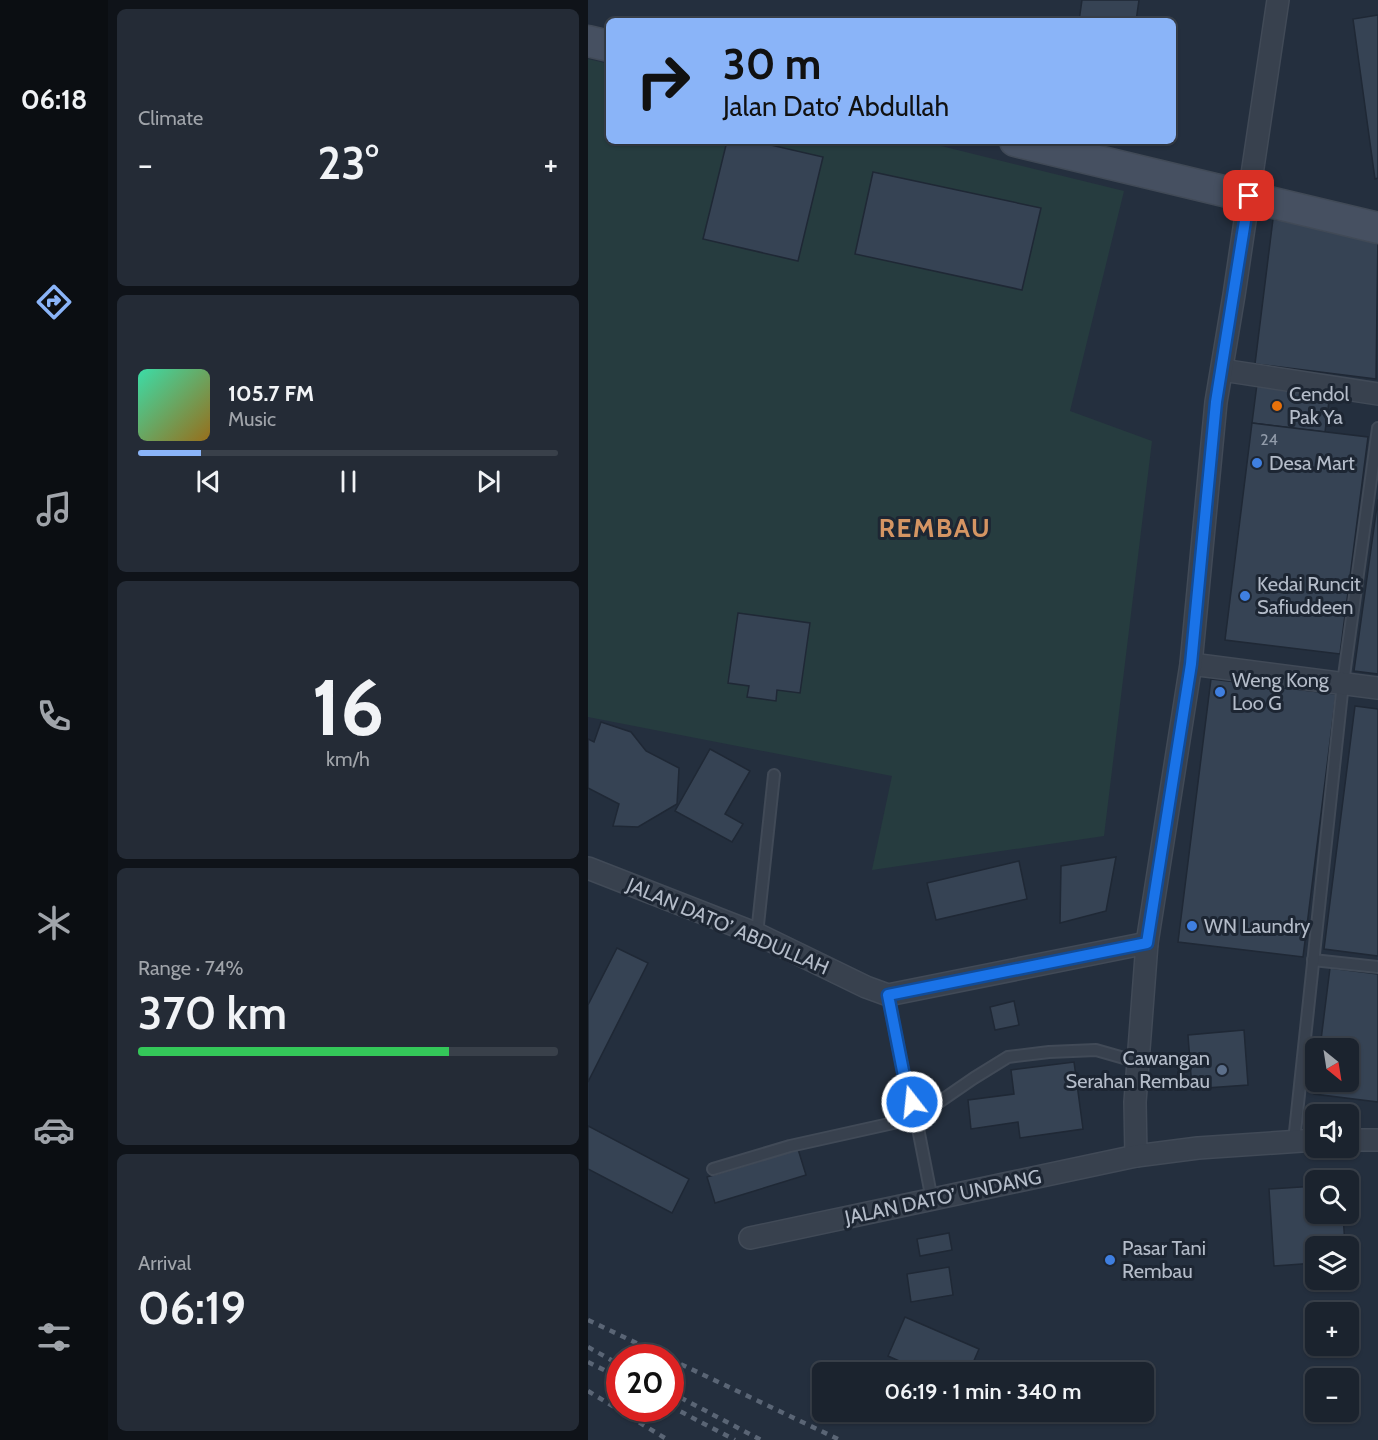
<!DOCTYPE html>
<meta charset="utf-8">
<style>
body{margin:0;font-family:Cabin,sans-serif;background:#242b36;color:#f1f3f6;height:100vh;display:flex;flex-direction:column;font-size:22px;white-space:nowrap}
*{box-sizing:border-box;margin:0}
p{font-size:20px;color:#a0a4aa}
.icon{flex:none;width:33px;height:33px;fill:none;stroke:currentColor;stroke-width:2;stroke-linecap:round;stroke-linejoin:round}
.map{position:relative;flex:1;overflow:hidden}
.drawer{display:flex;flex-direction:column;gap:9px;padding:9px;background:#0f1319;width:480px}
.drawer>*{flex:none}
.hud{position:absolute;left:18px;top:18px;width:570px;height:126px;border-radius:9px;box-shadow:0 2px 4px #0004,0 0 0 2px #39404a;background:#8ab4f8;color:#111;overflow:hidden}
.needle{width:39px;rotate:150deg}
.controls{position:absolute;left:717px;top:1038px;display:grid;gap:12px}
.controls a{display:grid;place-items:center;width:54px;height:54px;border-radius:9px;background:#1b232e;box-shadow:0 2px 4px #0004,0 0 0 2px #39404a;font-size:30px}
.speed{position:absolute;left:18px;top:1344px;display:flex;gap:12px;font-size:30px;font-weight:700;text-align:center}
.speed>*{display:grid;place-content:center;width:78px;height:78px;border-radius:50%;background:#1b232e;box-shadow:0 2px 4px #0004,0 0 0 2px #39404a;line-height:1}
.speed .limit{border:9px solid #d22;background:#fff;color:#111}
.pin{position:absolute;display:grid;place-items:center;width:51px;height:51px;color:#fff;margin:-26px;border-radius:12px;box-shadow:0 3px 9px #0006}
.me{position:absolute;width:66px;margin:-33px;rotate:344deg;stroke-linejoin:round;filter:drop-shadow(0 0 4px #0008)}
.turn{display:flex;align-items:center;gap:21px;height:126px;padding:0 18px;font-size:27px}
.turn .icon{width:78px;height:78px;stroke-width:2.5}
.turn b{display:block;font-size:42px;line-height:51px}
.big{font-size:45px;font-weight:600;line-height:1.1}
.drawer .card{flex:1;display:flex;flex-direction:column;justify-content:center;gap:9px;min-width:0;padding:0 21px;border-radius:9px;background:#242b36}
.drawer .dial{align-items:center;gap:0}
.dial b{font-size:78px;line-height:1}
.song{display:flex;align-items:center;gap:18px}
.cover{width:72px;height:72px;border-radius:9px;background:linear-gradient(135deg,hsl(160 70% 55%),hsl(40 70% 35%))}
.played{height:6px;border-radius:3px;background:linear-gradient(90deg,#8ab4f8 15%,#39404a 15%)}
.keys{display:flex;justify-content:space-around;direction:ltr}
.heat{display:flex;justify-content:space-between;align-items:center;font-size:33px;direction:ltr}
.charge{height:9px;border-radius:4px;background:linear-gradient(90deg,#34c759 74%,#39404a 0)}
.trip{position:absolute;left:224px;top:1362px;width:342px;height:60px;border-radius:9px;background:#1b232e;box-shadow:0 2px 4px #0004,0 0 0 2px #39404a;font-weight:600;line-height:60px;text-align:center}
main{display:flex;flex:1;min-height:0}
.menu{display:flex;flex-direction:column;width:108px;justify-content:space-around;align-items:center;background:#0b0e12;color:#a0a4aa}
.menu .icon{width:42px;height:42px}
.menu .selected{color:#8ab4f8}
.menu b{font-size:27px;color:#f1f3f6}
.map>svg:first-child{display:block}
.green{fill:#263c3f}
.building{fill:#364354;stroke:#1f2835;stroke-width:1.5}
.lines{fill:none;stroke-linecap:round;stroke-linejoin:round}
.lane-casing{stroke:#414a57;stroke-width:14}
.street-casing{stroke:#414a57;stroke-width:24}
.secondary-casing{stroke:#414a57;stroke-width:33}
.lane{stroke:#38414e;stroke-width:10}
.street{stroke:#38414e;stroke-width:21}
.secondary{stroke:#465061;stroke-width:30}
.rail{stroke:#5a6575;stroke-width:4.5;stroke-dasharray:6 6;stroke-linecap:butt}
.route-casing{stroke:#114b97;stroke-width:15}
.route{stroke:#1a73e8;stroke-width:10}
.food-dot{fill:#e8710a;stroke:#1d2633;stroke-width:2}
.shop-dot{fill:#3f7fe0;stroke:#1d2633;stroke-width:2}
.service-dot{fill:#5c6f8a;stroke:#1d2633;stroke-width:2}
.labels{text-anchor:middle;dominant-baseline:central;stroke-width:6;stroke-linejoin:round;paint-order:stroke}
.number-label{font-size:16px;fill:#929caa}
.poi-label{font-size:20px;fill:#b4bcc9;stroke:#1d2633;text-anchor:start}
.street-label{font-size:20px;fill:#b4bcc9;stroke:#1d2633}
.district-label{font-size:26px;font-weight:bold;letter-spacing:1.5px;fill:#d59563;stroke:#1d2633}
</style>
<main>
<nav class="menu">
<b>06:18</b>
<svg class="icon selected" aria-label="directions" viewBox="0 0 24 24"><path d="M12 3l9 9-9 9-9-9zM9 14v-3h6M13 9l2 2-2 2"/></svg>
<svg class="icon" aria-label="music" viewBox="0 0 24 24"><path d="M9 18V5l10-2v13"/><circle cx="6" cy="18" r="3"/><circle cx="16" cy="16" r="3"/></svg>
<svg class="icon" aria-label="phone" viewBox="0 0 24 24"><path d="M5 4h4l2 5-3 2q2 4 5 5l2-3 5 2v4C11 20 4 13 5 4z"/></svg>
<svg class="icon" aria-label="climate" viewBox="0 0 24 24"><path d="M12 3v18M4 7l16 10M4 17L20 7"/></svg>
<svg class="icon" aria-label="car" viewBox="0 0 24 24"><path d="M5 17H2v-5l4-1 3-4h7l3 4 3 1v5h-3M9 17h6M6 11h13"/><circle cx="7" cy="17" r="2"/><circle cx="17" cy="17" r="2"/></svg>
<svg class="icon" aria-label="filters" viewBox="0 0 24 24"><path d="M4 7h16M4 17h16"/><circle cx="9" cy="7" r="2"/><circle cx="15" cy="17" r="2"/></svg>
</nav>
<section class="drawer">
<div class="card"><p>Climate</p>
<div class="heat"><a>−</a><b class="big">23°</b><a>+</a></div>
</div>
<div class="card">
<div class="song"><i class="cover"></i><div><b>105.7 FM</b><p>Music</p></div></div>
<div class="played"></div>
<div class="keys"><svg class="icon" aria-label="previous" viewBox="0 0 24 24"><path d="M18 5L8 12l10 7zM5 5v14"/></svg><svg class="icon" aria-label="pause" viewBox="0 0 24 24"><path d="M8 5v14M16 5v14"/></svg><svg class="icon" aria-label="next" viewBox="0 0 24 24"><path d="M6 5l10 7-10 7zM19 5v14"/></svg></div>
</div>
<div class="card dial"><b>16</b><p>km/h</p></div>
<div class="card"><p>Range · 74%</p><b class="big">370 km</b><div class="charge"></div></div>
<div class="card"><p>Arrival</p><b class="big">06:19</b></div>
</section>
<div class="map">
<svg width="790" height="1440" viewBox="0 0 790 1440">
<rect width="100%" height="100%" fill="#242f3e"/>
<!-- green -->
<polygon class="green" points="0,59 21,64 21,141 333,141 536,191 482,411 564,441 516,836 284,870 304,776 0,717"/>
<!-- building -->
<g class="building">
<polygon points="494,0 551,0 548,21 491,21"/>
<polygon points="790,15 790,178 787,179 765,19"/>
<polygon points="139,141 165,141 235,157 210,261 115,239"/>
<polygon points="285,172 453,208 434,290 267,254"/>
<polygon points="685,219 790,232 788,379 667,364"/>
<polygon points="669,384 742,393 737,432 664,423"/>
<polygon points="664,423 780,437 752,654 637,640"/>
<polygon points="790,499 790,674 766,671"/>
<polygon points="150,613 222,623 212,693 189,690 188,701 159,697 161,686 140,683"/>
<polygon points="623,679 748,694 715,957 590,942"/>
<polygon points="767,706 790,709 790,956 736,949"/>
<polygon points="13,722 43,732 58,751 91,768 89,804 50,827 25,826 31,804 0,788 0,739 6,742"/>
<polygon points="122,749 162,771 137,814 155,824 144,842 87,811"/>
<polygon points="528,857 518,911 472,923 473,866"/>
<polygon points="431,861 439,899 348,920 339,883"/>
<polygon points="29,948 60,963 0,1082 0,1005"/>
<polygon points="742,968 790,974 790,1102 726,1094 728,1082 760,1082 760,1048 732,1048"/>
<polygon points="426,1001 431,1025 407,1030 402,1007"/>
<polygon points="656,1030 660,1085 604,1089 600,1035"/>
<polygon points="486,1062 495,1129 432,1138 430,1122 383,1129 380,1100 426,1094 423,1070"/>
<polygon points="0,1126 101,1179 84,1213 0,1169"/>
<polygon points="210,1149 218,1175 127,1203 119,1177"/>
<polygon points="728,1186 728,1214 755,1214 757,1246 728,1246 728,1263 686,1266 681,1189"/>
<polygon points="361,1233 364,1250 332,1256 329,1239"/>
<polygon points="361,1267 365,1295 323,1302 319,1274"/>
<polygon points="317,1317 391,1349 381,1372 336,1372 300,1356"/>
</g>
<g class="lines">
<defs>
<g id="lane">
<polyline points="169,934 186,775"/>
<polyline points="725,960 790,967"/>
<polyline points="300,995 315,1071 328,1118 344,1200"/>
<polyline points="706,1141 755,683 790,428"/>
<polyline points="125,1169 202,1146 328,1118 386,1078 420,1057 461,1052 508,1050 550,1062"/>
</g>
<g id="street">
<polyline points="634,370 790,394"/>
<polyline points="603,664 790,688"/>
<polyline points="0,868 169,934 278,987 300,995 559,943"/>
<polyline points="760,1140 790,1140"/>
<polyline points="548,1156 547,1102 559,943 603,664 628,402 646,295 690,0"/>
<polyline points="162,1238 548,1156 610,1148 728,1140"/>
</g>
<g id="secondary">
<polyline points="0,41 21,46"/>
<polyline points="427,141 790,228"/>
</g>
</defs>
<!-- lane casing -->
<use href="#lane" class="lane-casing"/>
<!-- street casing -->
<use href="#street" class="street-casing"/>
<!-- secondary casing -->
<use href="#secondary" class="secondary-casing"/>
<!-- lane -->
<use href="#lane" class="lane"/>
<!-- street -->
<use href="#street" class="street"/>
<!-- secondary -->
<use href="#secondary" class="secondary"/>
<!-- rail -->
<g class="rail">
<polyline points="0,1320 80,1358"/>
<polyline points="0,1347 32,1365"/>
<polyline points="82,1359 252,1440"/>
<polyline points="0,1362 32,1378"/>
<polyline points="0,1391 80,1440"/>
<polyline points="82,1392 173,1440"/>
<polyline points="82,1406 147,1440"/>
</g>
</g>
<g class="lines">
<defs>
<polyline id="route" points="324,1102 315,1071 300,995 559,943 603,664 628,402 661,196"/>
</defs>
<!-- route casing -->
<use href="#route" class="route-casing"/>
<!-- route -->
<use href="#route" class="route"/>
</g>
<!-- markers -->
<circle class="food-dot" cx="689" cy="406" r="6"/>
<g class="shop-dot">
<circle cx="669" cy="463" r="6"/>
<circle cx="657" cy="596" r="6"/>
<circle cx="632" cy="692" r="6"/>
<circle cx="604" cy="926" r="6"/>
<circle cx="522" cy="1260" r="6"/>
</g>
<circle class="service-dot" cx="634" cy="1070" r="6"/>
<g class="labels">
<!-- number labels -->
<g class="number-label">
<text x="681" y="439">24</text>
</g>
<!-- poi labels -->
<g class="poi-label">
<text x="701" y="394">Cendol<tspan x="701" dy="23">Pak Ya</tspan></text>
<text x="681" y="463">Desa Mart</text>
<text x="669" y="584">Kedai Runcit<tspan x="669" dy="23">Safiuddeen</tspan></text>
<text x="644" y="680">Weng Kong<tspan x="644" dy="23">Loo G</tspan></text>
<text x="616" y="926">WN Laundry</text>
<text x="622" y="1058" text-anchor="end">Cawangan<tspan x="622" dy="23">Serahan Rembau</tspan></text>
<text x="534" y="1248">Pasar Tani<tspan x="534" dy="23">Rembau</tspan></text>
</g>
<!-- street labels -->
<g class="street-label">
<text transform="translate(140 926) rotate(23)">JALAN DATO’ ABDULLAH</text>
<text transform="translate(355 1197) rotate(-12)">JALAN DATO’ UNDANG</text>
</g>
<!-- district labels -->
<g class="district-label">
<text x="347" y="528">REMBAU</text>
</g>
</g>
</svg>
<div class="controls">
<a><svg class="needle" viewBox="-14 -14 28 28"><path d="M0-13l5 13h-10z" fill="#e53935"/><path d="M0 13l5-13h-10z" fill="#a0a4aa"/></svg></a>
<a><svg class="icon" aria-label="sound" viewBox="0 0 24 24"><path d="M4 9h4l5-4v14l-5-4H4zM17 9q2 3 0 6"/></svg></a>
<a><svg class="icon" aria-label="search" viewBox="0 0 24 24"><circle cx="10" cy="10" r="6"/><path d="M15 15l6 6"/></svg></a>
<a><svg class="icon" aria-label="layers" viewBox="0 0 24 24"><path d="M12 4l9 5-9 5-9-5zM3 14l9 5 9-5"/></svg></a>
<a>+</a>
<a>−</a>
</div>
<div class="speed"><div class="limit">20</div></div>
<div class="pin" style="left:661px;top:196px;background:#d93025"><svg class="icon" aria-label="arrive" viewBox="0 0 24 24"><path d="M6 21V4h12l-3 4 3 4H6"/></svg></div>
<svg class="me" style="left:324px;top:1102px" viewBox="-20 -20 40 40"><circle r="17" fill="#1a73e8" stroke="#fff" stroke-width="3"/><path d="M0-11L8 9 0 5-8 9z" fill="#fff"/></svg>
<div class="trip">06:19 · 1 min · 340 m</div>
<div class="hud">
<div class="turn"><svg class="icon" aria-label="right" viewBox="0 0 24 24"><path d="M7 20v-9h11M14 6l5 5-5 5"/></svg><div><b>30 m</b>Jalan Dato’ Abdullah</div></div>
</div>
</div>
</main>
